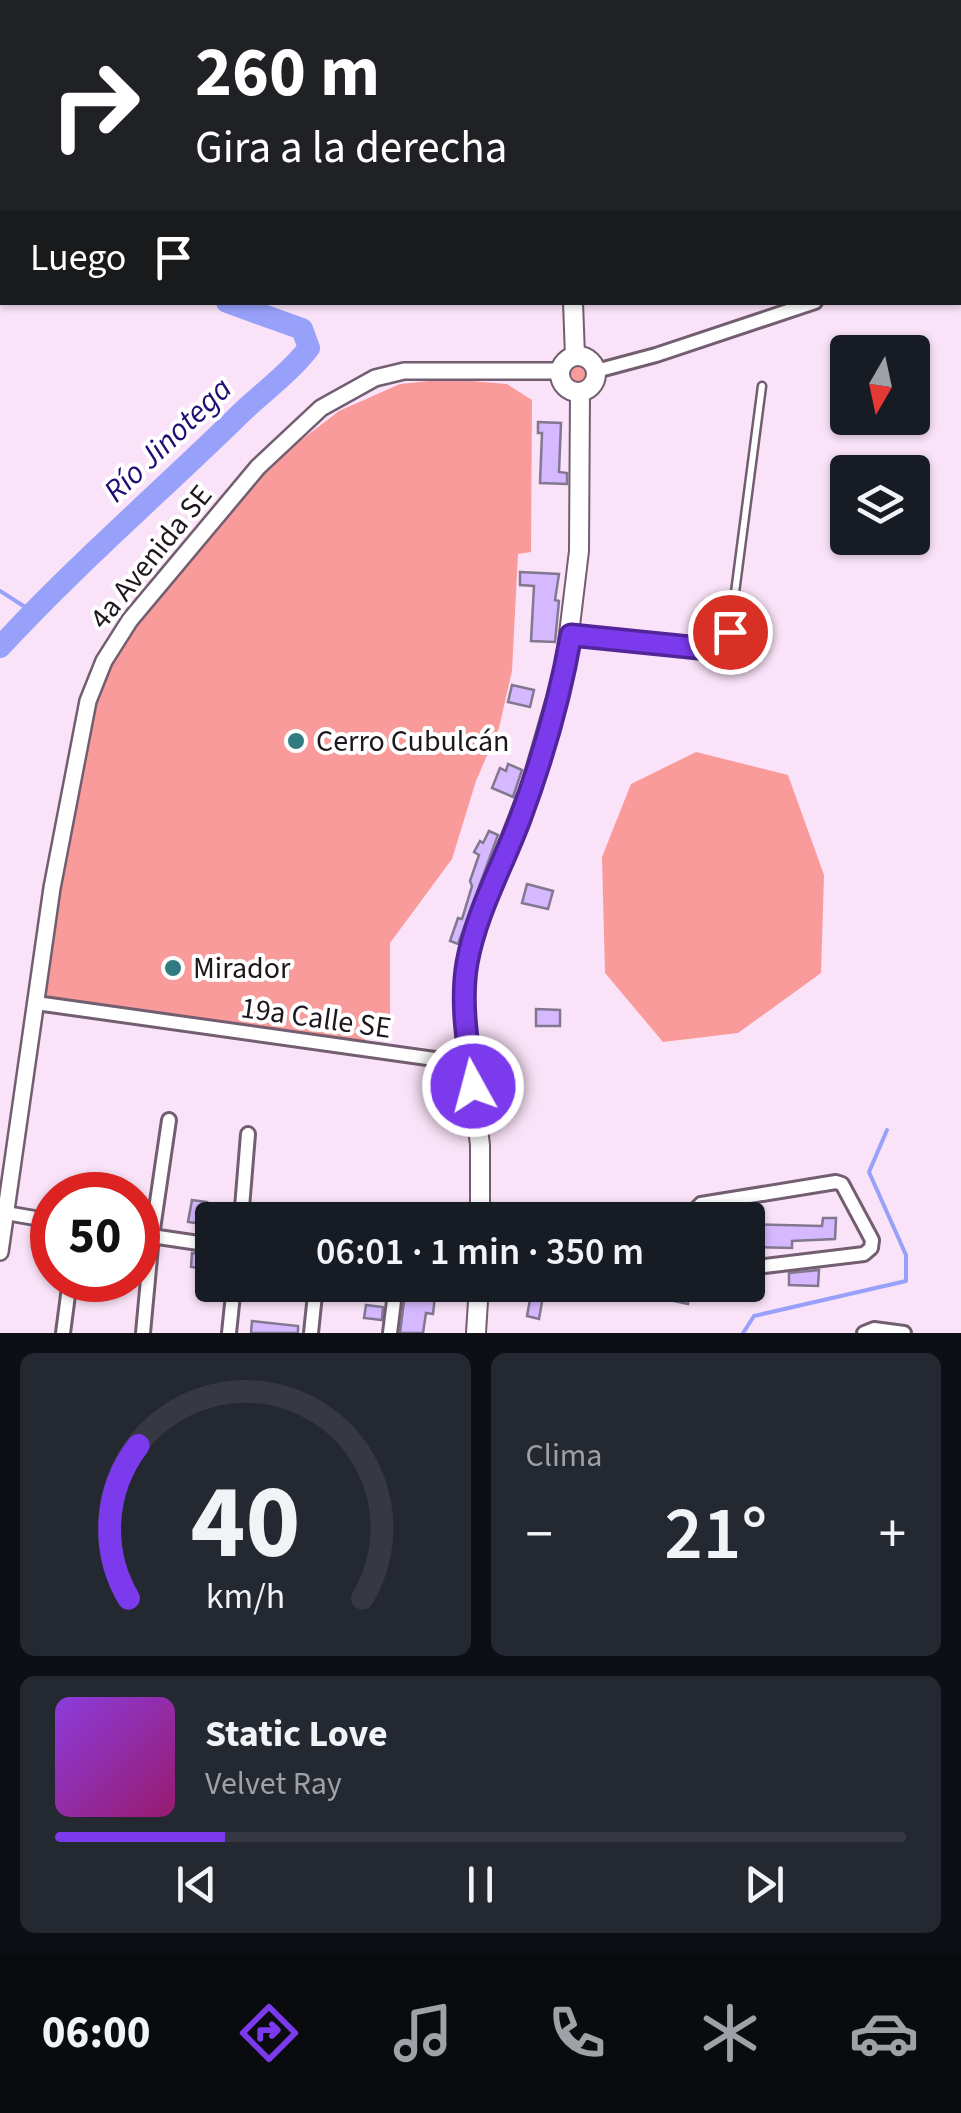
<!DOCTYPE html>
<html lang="es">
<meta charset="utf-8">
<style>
body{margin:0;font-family:"Source Sans 3",sans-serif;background:#242831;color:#f1f3f6;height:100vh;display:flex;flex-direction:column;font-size:38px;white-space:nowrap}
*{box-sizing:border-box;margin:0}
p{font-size:32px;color:#9ea1a6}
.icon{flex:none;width:55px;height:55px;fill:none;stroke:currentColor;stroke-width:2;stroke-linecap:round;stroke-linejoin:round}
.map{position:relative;height:1333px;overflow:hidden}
.drawer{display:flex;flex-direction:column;gap:20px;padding:20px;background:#0d0f14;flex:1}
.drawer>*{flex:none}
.hud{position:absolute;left:0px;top:0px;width:962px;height:305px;box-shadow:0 2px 8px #0004;background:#202124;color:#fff;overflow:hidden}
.needle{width:65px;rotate:189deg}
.controls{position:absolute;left:830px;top:335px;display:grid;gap:20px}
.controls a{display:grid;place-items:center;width:100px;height:100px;border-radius:10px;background:#171b24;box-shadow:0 2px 8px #0004;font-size:50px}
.speed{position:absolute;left:30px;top:1172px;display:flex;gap:20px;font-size:50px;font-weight:700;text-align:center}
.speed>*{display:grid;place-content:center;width:130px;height:130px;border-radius:50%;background:#171b24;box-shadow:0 2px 8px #0004;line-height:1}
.speed .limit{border:15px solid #d22;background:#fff;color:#111}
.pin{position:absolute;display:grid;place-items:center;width:85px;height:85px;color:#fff;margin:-42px;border:5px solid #fff;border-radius:50%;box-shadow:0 2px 10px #0007}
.me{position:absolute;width:110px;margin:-55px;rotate:353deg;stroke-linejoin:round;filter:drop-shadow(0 0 8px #0008)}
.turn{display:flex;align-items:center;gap:35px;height:210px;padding:0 30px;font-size:45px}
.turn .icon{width:130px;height:130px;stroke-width:2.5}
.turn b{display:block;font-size:70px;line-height:85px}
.then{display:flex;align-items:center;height:95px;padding:0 30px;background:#0003;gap:20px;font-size:38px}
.big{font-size:75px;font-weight:600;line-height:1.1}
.drawer .card{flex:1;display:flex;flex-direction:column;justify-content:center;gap:15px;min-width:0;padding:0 35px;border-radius:15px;background:#242831}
.drawer .dial{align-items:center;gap:0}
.dial svg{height:260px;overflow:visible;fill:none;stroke:#363941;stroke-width:7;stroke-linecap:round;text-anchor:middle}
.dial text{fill:#f1f3f6;stroke:none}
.song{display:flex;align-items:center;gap:30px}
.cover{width:120px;height:120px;border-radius:15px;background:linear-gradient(135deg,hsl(270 70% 55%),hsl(320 70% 35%))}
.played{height:10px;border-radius:5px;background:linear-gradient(90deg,#7c3aed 20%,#363941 20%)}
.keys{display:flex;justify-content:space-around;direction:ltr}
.heat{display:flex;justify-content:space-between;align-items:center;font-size:55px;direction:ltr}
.drawer .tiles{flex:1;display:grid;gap:20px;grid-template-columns:1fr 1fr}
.card:last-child{grid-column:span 2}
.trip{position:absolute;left:195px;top:1202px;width:570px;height:100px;border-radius:10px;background:#171b24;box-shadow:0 2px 8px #0004;font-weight:600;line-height:100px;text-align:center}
.dock{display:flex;height:160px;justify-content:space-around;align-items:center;background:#090b0e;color:#9ea1a6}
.dock .icon{width:70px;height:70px}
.dock .active{color:#7c3aed}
.dock b{font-size:45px;color:#f1f3f6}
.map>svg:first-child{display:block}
.green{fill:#f99b9b}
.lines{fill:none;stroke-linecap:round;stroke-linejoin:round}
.stream{stroke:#97a1fa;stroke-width:4}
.river{stroke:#97a1fa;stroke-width:22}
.building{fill:#d5b8ff;stroke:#817890;stroke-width:2.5}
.service-casing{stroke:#725e70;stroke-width:11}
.minor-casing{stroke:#725e70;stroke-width:18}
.tertiary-casing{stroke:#725e70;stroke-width:20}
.secondary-casing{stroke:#725e70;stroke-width:22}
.service{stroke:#fff;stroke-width:6}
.minor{stroke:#fff;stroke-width:12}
.tertiary{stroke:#fff;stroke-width:15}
.secondary{stroke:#fff;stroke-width:18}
.route-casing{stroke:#51269a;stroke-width:25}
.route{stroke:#7c3aed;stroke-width:18}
.poi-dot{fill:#317a7f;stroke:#fff;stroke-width:4}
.labels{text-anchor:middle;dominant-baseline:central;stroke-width:8;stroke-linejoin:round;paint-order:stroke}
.street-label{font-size:30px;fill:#1f171e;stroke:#fff}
.poi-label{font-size:30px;fill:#1f171e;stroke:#fff;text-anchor:start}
.water-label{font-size:32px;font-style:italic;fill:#200d74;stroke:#fff}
</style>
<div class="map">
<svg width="961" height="1333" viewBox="0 0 961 1333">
<rect width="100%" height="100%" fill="#fae3f8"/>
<!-- green -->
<g class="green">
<circle cx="577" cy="374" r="16"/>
<polygon points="448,379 507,384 532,400 531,552 518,554 512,671 499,728 476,781 452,859 390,943 390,1018 368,1029 363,1047 38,999 89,701 105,662 238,496 279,457 339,411 400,384"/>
<polygon points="696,752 788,775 824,875 821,973 738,1033 663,1042 605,973 602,857 631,784"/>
</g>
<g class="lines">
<!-- stream -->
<g class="stream">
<polyline points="12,2 13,0"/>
<polyline points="0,591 33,612"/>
<polyline points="743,1333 754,1316 906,1281 906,1255 869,1172 887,1130"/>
</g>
<!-- river -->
<g class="river">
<polyline points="465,2 466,0"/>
<path d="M0 647C75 566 158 494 237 417 261 393 288 375 309 348L302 329 227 302"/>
</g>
</g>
<!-- building -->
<g class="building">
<polygon points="538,422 561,423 559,472 567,473 567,484 540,483 542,433 538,433"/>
<polygon points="520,572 559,574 555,600 559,601 555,642 531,641 534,586 520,585"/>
<polygon points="512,685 534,690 530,707 508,702"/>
<polygon points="508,764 522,770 513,797 492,788 500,768 506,771"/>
<polygon points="489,831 498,835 458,944 450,941 458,918 462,919 472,886 470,881 479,855 474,852 480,841 483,843"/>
<polygon points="527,884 553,891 548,909 522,903"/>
<polygon points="536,1009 560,1010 560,1026 536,1026"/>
<polygon points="490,1090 518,1091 517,1108 489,1107"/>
<polygon points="192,1200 207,1202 204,1224 188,1222"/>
<polygon points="823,1218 836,1218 835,1239 792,1241 792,1248 748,1247 748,1224 822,1226"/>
<polygon points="192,1253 212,1255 212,1270 191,1267"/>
<polygon points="819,1270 818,1286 789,1285 789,1273"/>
<polygon points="406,1285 436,1287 433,1314 426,1313 423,1333 400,1333"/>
<polygon points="676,1285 691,1285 688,1304 674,1301"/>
<polygon points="531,1294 543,1296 539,1319 527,1316"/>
<polygon points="366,1305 383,1307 382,1320 364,1318"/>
<polygon points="252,1321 298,1326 298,1333 251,1333"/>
</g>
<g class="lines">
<defs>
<polyline id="service" points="572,635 699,648 722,642 730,631 762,386"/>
<g id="minor">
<polyline points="189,0 189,2"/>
<polyline points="960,7 961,6"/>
<polyline points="960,104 961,105"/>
<polyline points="960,256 961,255"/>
<polyline points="596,371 656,355 815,302"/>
<polyline points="36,1003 470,1064"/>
<polyline points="6,1213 52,1221"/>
<polyline points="241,1220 248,1134"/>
<polyline points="695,1220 696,1209 701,1204 836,1182 842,1184 872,1240 871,1248 864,1254 748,1268"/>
<polyline points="138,1234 212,1245"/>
<polyline points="577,1285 621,1285"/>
<polyline points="63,1333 70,1280"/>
<polyline points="143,1333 152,1236 169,1120"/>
<polyline points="229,1333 234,1285"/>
<polyline points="311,1333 316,1285"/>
<polyline points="390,1333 396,1285"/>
<polyline points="864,1333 874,1329 904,1333"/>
</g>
<polyline id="tertiary" points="0,1252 52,888 88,701 104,661 130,620 258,467 321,408 375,378 404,371 560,371"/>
<g id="secondary">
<polyline points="615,2 615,0"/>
<polyline points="573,302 575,356"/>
<circle cx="578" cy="374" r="18"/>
<polyline points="480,1220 480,1145 463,1003 466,966 473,934 530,788 565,667 579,551 580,392"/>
<polyline points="476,1333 479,1285"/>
</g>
</defs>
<!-- service casing -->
<use href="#service" class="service-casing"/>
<!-- minor casing -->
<use href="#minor" class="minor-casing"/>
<!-- tertiary casing -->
<use href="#tertiary" class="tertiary-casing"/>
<!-- secondary casing -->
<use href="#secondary" class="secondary-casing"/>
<!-- service -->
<use href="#service" class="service"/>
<!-- minor -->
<use href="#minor" class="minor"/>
<!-- tertiary -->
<use href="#tertiary" class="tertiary"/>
<!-- secondary -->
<use href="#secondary" class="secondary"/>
</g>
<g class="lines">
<defs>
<path id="route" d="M473 1086C468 1045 460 1004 467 963 476 913 502 867 520 819 542 760 560 698 571 635L699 648 722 642 730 632"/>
</defs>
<!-- route casing -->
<use href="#route" class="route-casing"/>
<!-- route -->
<use href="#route" class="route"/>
</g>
<!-- markers -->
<g class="poi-dot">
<circle cx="296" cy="741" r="10"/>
<circle cx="173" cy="968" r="10"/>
</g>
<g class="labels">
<!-- street labels -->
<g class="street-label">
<text transform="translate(151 557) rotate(-51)">4a Avenida SE</text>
<text transform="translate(316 1018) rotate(8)">19a Calle SE</text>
</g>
<!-- poi labels -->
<g class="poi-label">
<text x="316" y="741">Cerro Cubulcán</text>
<text x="193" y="968">Mirador</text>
</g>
<!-- water labels -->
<g class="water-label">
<text transform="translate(168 440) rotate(-44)">Río Jinotega</text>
</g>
</g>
</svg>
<div class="controls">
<a><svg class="needle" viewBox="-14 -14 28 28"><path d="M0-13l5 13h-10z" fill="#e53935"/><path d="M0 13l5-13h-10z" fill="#9ea1a6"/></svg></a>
<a><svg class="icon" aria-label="layers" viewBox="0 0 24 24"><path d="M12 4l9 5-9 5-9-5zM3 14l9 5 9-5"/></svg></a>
</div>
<div class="speed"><div class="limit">50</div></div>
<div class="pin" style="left:730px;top:632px;background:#d93025"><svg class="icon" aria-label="arrive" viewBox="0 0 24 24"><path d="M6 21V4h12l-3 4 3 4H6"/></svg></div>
<svg class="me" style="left:473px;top:1086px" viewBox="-20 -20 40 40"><circle r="17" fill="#7c3aed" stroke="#fff" stroke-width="3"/><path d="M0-11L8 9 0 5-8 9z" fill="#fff"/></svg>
<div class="trip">06:01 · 1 min · 350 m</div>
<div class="hud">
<div class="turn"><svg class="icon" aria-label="right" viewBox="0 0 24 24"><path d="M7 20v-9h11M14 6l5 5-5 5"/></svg><div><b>260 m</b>Gira a la derecha</div></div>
<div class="then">Luego<svg class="icon" aria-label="arrive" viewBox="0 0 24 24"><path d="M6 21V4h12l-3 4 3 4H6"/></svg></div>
</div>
</div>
<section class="drawer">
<div class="tiles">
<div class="card dial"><svg viewBox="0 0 100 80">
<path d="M14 69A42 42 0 1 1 86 69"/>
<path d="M14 69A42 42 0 0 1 17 22" stroke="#7c3aed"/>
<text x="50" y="56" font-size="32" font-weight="700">40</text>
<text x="50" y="72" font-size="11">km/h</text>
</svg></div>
<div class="card"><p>Clima</p>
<div class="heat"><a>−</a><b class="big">21°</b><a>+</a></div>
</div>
<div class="card">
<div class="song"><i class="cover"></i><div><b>Static Love</b><p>Velvet Ray</p></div></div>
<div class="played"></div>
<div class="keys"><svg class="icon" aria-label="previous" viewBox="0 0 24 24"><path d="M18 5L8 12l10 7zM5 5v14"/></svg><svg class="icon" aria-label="pause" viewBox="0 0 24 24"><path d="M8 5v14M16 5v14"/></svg><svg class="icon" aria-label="next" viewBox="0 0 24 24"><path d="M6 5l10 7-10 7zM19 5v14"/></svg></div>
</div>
</div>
</section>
<nav class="dock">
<b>06:00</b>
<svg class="icon active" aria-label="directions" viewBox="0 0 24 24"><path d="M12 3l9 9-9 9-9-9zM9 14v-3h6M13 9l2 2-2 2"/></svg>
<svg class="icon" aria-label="music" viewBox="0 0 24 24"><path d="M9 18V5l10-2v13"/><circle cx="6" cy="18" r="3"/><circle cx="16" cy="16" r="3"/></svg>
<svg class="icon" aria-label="phone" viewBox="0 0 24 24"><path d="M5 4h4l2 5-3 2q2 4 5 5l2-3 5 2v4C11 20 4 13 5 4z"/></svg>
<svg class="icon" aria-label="climate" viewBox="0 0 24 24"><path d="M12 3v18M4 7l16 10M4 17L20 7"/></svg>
<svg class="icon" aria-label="car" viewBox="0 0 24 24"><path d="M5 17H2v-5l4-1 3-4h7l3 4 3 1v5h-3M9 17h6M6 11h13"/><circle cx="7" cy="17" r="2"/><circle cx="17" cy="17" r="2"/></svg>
</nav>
